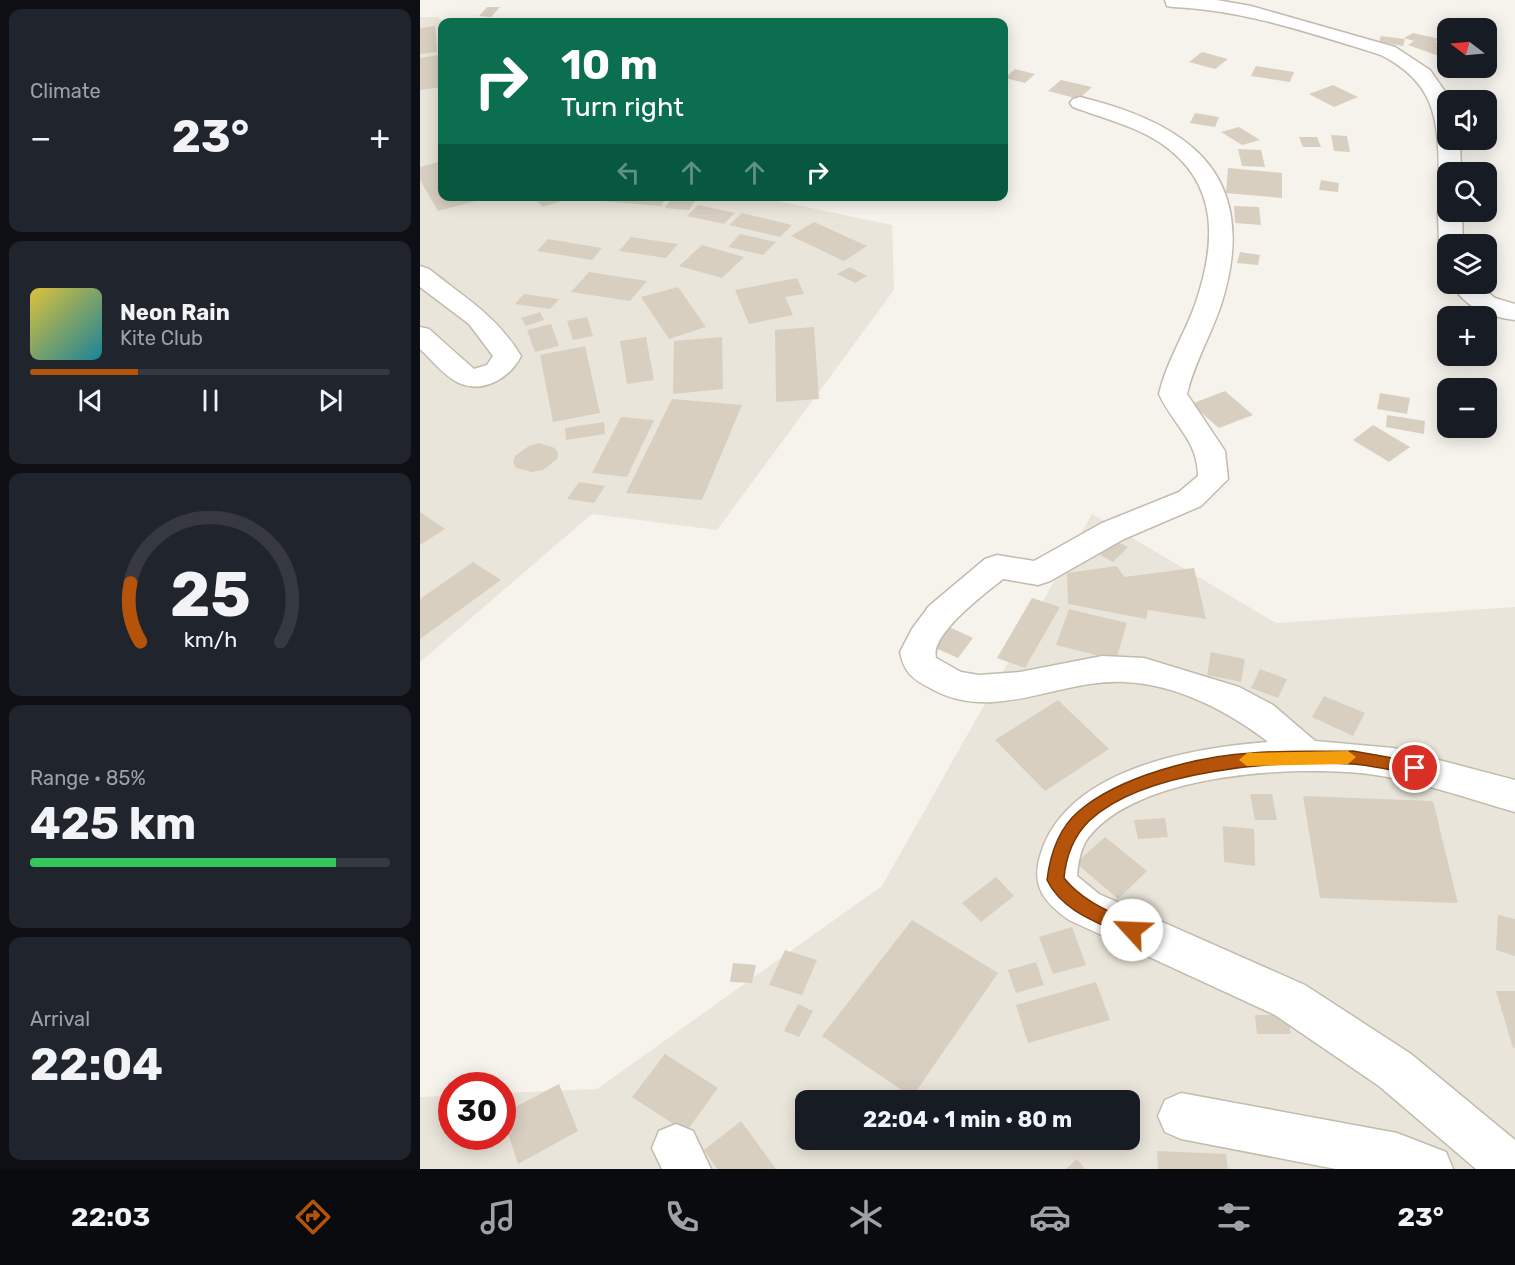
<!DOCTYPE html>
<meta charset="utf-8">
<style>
body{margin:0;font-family:Rubik,sans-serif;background:#20242c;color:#f1f3f6;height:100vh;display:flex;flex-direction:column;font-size:22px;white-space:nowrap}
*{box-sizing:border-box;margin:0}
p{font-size:20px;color:#9ea1a6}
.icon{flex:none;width:33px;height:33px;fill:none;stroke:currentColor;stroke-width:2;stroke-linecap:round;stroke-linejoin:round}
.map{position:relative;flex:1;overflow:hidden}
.details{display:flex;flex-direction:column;gap:9px;padding:9px;background:#0d0f14;width:420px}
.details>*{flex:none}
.hud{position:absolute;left:18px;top:18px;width:570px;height:183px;border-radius:12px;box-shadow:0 3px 15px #0003;background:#0b6e4f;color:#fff;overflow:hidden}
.needle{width:39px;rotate:286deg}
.buttons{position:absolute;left:1017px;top:18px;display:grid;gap:12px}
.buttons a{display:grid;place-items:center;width:60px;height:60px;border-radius:12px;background:#171b24;box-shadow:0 3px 15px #0003;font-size:30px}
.speed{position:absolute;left:18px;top:1072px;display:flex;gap:12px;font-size:30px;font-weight:700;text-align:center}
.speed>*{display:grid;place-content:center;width:78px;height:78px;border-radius:50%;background:#171b24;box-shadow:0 3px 15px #0003;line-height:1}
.speed .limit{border:9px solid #d22;background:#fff;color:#111}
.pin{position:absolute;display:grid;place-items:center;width:51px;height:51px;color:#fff;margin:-26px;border:3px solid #fff;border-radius:50%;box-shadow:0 2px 6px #0007}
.me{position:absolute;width:66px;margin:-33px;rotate:295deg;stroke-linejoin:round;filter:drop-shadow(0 0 4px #0008)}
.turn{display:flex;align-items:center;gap:21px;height:126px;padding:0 24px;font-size:27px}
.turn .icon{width:78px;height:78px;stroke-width:2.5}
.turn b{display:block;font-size:42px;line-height:51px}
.lanes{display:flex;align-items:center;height:57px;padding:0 24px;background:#0003;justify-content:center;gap:30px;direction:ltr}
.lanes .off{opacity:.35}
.big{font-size:45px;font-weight:700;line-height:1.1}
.details .card{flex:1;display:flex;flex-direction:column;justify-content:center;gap:9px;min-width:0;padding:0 21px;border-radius:12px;background:#20242c}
.details .dial{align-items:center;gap:0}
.dial svg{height:156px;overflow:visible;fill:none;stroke:#363941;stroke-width:7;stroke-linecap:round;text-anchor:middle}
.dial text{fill:#f1f3f6;stroke:none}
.song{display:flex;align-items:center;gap:18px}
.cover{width:72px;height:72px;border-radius:9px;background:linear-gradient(135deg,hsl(50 70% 55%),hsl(190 70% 35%))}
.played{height:6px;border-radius:3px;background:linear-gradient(90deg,#b45309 30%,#363941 30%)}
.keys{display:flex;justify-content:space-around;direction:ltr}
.heat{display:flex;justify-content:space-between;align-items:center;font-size:33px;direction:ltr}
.charge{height:9px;border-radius:4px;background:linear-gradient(90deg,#34c759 85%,#363941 0)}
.trip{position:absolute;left:375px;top:1090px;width:345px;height:60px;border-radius:12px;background:#171b24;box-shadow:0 3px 15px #0003;font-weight:700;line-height:60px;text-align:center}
.menu{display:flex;height:96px;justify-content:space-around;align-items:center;background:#090b0e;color:#9ea1a6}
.menu .icon{width:42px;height:42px}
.menu .current{color:#b45309}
.menu b{font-size:27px;color:#f1f3f6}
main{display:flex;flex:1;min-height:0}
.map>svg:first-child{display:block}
.residential{fill:#eae5da;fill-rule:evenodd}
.building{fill:#d8cfc1}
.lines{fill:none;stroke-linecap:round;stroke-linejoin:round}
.minor-casing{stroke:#c2bbae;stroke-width:3}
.minor{fill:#fff;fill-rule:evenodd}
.route{fill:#b45309;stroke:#753606;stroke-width:1.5}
.slow{fill:#f59e0b}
</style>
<main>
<section class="details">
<div class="card"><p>Climate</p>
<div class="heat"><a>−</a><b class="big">23°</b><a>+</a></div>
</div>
<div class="card">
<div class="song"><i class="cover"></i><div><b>Neon Rain</b><p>Kite Club</p></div></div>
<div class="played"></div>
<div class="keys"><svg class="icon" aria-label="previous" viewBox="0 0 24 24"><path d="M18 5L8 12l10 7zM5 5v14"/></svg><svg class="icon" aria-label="pause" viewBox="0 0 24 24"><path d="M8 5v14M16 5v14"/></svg><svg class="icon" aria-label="next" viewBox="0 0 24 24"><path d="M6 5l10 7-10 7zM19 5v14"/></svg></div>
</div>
<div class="card dial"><svg viewBox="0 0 100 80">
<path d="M14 69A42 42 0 1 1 86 69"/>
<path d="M14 69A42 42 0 0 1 9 39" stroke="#b45309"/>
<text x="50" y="56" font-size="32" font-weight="700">25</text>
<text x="50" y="72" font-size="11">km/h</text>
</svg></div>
<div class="card"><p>Range · 85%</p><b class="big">425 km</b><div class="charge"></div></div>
<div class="card"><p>Arrival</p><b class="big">22:04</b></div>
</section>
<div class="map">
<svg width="1095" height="1169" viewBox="0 0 1095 1169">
<rect width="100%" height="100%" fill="#f6f3ec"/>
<!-- residential -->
<g class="residential">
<polygon points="0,17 18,17 23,22 22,196 338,197 472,225 474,290 297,530 172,514 0,662"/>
<path d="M672 514 856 623 1095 607V1169H0V1097L31 1096 32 1137H82L83 1093 177 1089 462 886ZM386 1101H710V1140H386Z"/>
</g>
<!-- building -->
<g class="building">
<polygon points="67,7 80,7 71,17 59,16"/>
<polygon points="15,26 17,52 0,54 0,28"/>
<polygon points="993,33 1020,39 1015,42 1028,46 1028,49 1016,55 988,45 994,41 984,38"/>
<polygon points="961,36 985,39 983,46 959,42"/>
<polygon points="782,52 808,59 795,69 769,62"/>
<polygon points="18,55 22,87 0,90 0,58"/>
<polygon points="836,66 874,72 870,82 831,76"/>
<polygon points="595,69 615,74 605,83 585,78"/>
<polygon points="641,80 672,87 659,99 628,91"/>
<polygon points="913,85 938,97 914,107 889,94"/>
<polygon points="775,113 799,117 795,127 770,123"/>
<polygon points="819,127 840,140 822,145 801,132"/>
<polygon points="911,135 927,136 930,152 914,151"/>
<polygon points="879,137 897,137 901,147 883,147"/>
<polygon points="818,149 841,150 845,167 822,166"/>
<polygon points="22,161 22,196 71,197 18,211 0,180 0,167"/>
<polygon points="808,168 862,173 862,198 806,193"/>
<polygon points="901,180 919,183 918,192 899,190"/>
<polygon points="111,196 153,196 153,197 123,207"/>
<polygon points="172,196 247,196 241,206 169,200"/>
<polygon points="253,196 278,196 269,210 245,208"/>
<polygon points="278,205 315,213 304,224 267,216"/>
<polygon points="814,206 839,207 841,225 815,223"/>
<polygon points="322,213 372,225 360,237 309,225"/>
<polygon points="394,222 447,246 424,261 371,236"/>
<polygon points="320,234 356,242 343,255 308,247"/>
<polygon points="211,237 258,244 246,258 199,251"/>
<polygon points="128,239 182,248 172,260 117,251"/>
<polygon points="282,245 324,257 302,278 259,266"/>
<polygon points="820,252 840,255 838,265 817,263"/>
<polygon points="430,267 447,276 435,283 417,274"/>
<polygon points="169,272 227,281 210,301 151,292"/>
<polygon points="377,278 384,294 365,297 373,315 329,324 315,290"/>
<polygon points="258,287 286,327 249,339 221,297"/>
<polygon points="104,294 139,299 130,309 95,304"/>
<polygon points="120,312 124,320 106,326 101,318"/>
<polygon points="167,317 173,336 153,340 147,321"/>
<polygon points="131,324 139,346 115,352 107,330"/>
<polygon points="394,327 399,399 356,402 355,330"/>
<polygon points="226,337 234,380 207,384 200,341"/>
<polygon points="302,337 303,389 253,394 254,341"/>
<polygon points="165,346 180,413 133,422 120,355"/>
<polygon points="805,391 833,415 799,428 771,404"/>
<polygon points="960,393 990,398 987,414 957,409"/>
<polygon points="252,399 322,405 282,500 206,493"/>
<polygon points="967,415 1005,421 1004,434 966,427"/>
<polygon points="201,417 234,420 207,477 172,473"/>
<polygon points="184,422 185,434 146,440 145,428"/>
<polygon points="953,425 990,447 969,462 933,440"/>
<polygon points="119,443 135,448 138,453 137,459 123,470 112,472 96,468 93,462 95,456 109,446"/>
<polygon points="159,482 185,486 174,503 147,499"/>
<polygon points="0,512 25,529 0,545"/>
<polygon points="695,541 708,547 693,562 680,555"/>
<polygon points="53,562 81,580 0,639 0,599"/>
<polygon points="697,566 704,577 774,568 786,619 728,610 726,619 648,604 647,573"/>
<polygon points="612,598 640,607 605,668 577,658"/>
<polygon points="649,609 707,623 696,660 636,645"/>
<polygon points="527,626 553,638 538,658 511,646"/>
<polygon points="791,652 825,659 821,682 787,675"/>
<polygon points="840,669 867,679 858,698 831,688"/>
<polygon points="904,696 945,713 933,736 892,717"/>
<polygon points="638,700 689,749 625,791 575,740"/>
<polygon points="830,794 852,794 857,820 835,820"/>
<polygon points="883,796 1013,801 1038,903 900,898"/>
<polygon points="745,818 748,837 718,839 714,820"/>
<polygon points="803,826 834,829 835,866 804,862"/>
<polygon points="685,837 727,871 698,899 656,863"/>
<polygon points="576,877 594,896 561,922 542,903"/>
<polygon points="1078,915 1095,919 1095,956 1076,950"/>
<polygon points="492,920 578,973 492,1097 402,1036"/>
<polygon points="652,927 666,965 633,974 619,937"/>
<polygon points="365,950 397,960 382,995 349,985"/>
<polygon points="616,962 624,985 596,993 588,970"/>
<polygon points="313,963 336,965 332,983 310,982"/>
<polygon points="676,982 690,1020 608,1043 596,1005"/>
<polygon points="1076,991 1095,991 1095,1048 1093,1048"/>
<polygon points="378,1004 393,1011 379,1037 364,1031"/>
<polygon points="835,1015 867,1015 871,1034 837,1034"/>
<polygon points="245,1054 298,1088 266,1132 212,1097"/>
<polygon points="139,1084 158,1131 98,1164 82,1114"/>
<polygon points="321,1121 356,1169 297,1169 284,1150"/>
<polygon points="737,1151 806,1154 808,1169 738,1169"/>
<polygon points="657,1159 665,1169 646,1169"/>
</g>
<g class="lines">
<defs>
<g id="minor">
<path d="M745 0H797L831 6 975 47 1010 70 1026 93 1029 100 1028 140H1040L1041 172H1028V178L1019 172C1018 118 1015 83 961 55 893 34 825 10 753 7L747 6Z"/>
<path d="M660 97C775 125 841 179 801 305 791 335 774 363 767 394L805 451 808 479 781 506 704 539 630 581 618 585 583 579C566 593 510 634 516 658L541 672 559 675 600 672 682 656 724 658 819 687 853 705 895 741 973 748 1095 780V812C1047 798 999 781 949 774 875 765 713 773 666 841 660 851 658 864 657 876L679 894 885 985 991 1054 1095 1140V1169H1056L959 1086 855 1015 649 920C625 903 611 887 620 856 645 769 770 748 848 742L843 738C804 709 754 684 705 682 639 678 574 725 510 688 492 679 484 672 480 652L492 629 509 606 565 559 577 555 614 561 682 523 759 492 778 476C778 440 753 425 739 394 746 363 764 335 775 305 796 244 800 184 742 144 716 126 682 118 653 107L650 103 653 99Z"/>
<polygon points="1028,206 1028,212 1042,212 1043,244 1028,244 1028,250 1019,244 1018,212 1022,207"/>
<path d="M0 266 9 269C45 298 76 315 101 356 90 378 63 394 39 383 25 377 11 359 0 349V327L9 329 54 369 67 365 73 356 49 324 0 287Z"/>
<path d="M1032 284H1057L1075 298 1095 304V320C1069 317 1044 307 1032 284Z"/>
<polygon points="761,1093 977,1133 1026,1152 1033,1169 916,1169 761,1139 745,1132 738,1116 745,1100"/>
<polygon points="256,1124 273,1131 291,1169 242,1169 232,1148 239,1131"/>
</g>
</defs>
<!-- minor casing -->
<use href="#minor" class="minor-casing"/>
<!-- minor -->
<use href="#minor" class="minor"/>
</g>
<!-- route -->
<path class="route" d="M933 751 995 762 1002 768 995 775C974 771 952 765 932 764 859 760 724 769 669 821 653 837 646 856 644 878 663 902 691 912 718 925L721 930 718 936 712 938 706 936C677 922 642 911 627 880 630 855 639 828 659 811 700 776 779 756 832 753 865 750 899 752 933 751Z"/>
<!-- slow -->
<polygon class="slow" points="928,751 936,757 928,764 827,766 819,760 827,753"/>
</svg>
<div class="buttons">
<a><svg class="needle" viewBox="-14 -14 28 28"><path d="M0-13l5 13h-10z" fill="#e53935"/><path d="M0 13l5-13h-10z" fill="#9ea1a6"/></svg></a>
<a><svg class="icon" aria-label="sound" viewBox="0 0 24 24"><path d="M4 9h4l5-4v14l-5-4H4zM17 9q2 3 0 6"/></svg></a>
<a><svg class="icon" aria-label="search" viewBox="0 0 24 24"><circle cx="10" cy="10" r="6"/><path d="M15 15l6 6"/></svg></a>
<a><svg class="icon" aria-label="layers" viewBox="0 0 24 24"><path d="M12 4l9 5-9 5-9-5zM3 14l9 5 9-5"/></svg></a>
<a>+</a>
<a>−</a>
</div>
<div class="speed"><div class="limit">30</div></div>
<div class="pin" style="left:995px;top:768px;background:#d93025"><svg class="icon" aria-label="arrive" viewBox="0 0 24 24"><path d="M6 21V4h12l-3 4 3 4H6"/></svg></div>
<svg class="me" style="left:712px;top:930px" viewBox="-20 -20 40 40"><circle r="19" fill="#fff"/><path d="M0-13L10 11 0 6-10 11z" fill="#b45309"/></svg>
<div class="trip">22:04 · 1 min · 80 m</div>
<div class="hud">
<div class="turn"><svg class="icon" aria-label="right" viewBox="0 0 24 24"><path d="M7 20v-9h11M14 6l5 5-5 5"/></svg><div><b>10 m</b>Turn right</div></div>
<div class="lanes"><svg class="icon off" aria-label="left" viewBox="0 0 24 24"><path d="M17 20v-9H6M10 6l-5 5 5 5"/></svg><svg class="icon off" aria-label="ahead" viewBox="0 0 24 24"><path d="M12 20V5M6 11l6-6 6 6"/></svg><svg class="icon off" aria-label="ahead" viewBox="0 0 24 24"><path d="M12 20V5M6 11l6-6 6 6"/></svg><svg class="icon" aria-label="right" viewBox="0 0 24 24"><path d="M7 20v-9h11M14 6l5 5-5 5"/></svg></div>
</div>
</div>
</main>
<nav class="menu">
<b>22:03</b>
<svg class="icon current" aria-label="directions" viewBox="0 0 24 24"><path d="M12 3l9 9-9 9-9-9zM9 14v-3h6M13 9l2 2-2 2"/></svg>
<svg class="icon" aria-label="music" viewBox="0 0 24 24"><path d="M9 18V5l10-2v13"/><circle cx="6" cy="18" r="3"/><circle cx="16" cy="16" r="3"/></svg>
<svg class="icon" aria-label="phone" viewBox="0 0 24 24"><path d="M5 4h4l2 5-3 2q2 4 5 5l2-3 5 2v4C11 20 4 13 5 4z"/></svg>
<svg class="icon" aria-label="climate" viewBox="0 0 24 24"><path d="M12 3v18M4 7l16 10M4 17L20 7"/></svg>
<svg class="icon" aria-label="car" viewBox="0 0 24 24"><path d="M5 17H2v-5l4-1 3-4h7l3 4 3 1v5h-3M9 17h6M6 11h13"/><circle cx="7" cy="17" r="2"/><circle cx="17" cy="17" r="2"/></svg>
<svg class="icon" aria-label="filters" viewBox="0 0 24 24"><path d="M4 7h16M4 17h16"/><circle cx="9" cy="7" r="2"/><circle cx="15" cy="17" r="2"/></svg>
<b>23°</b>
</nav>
